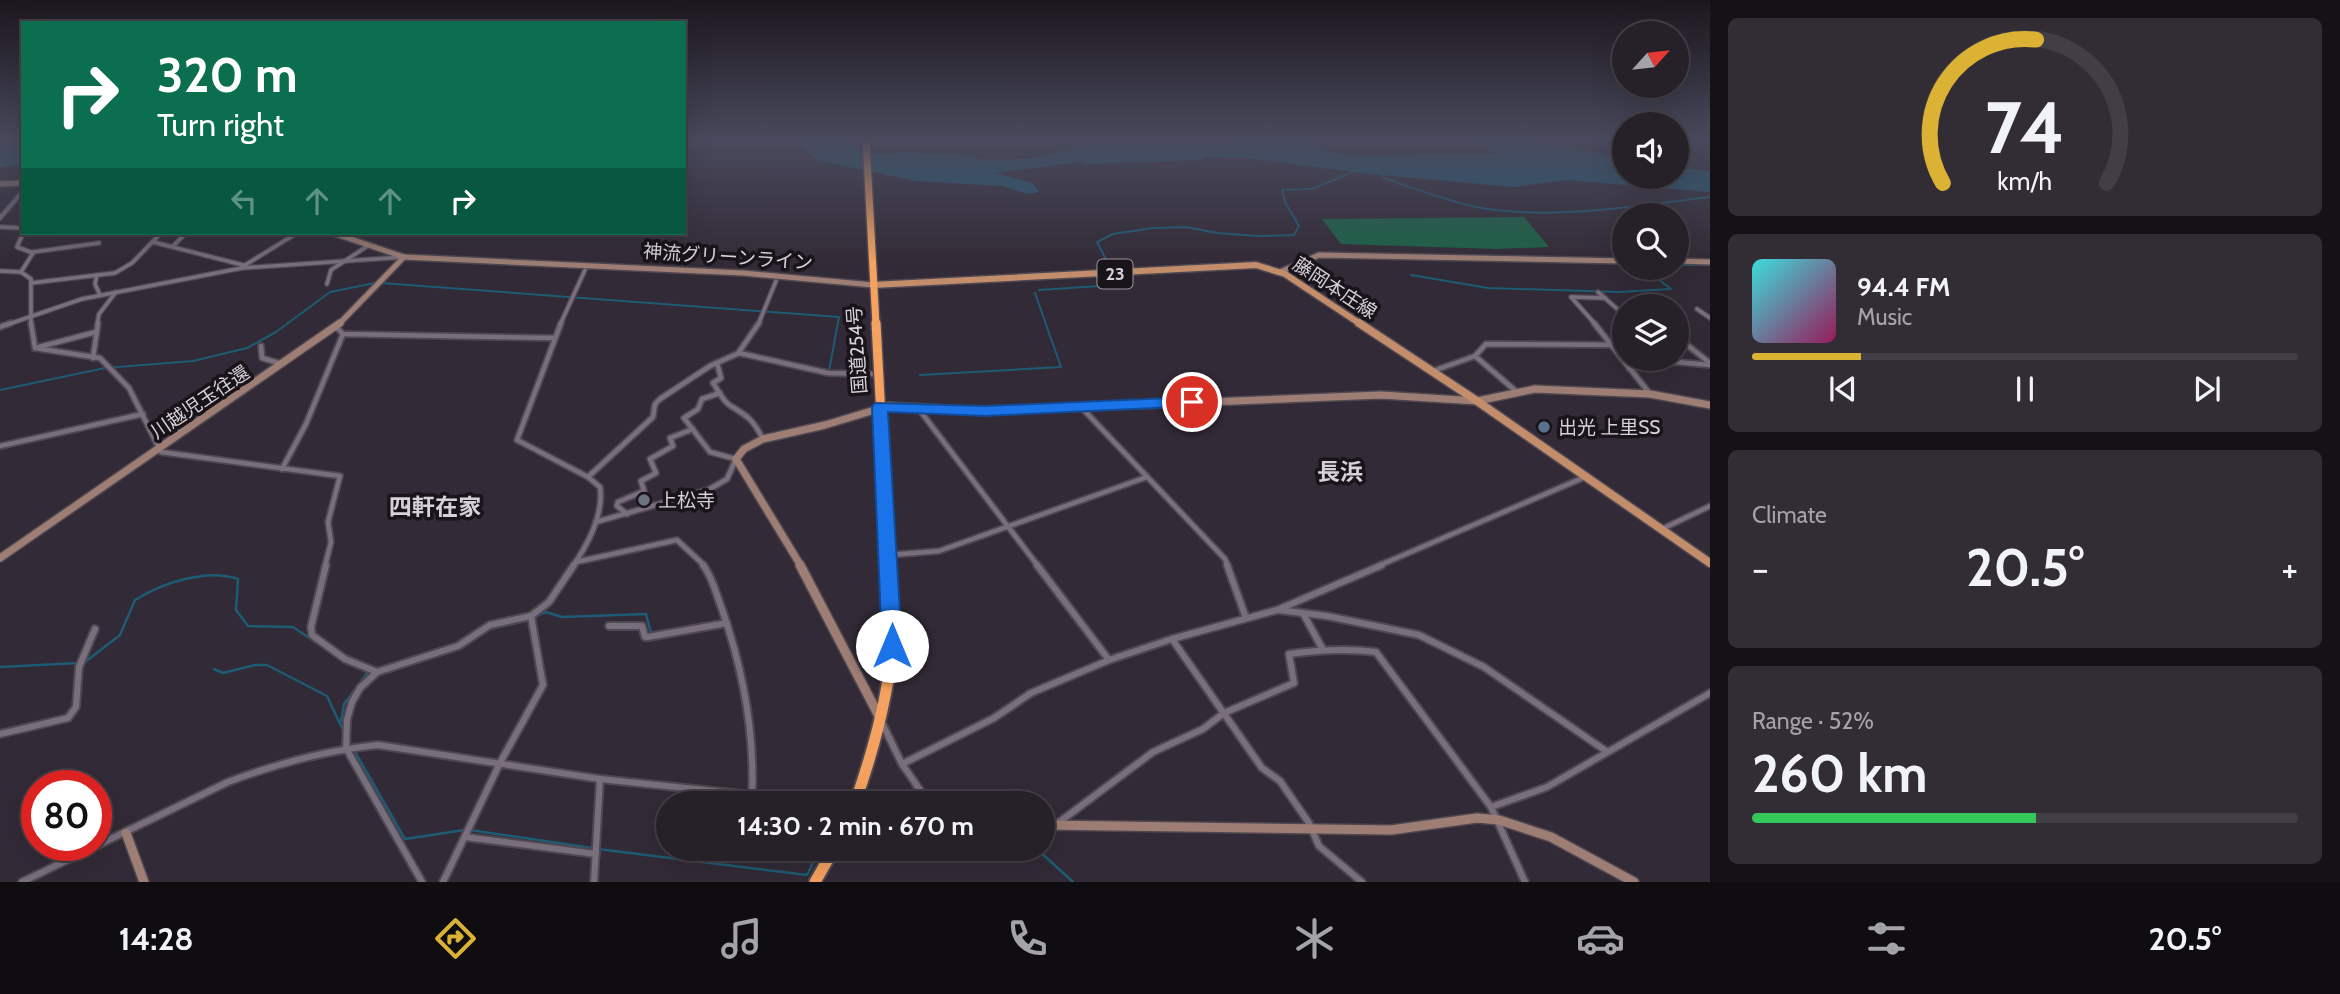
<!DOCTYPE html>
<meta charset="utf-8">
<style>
body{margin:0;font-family:Cabin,"Noto Sans JP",sans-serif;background:#322d34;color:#f1f3f6;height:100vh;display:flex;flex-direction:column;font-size:26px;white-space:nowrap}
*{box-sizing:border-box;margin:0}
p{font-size:23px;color:#a4a3a8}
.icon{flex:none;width:38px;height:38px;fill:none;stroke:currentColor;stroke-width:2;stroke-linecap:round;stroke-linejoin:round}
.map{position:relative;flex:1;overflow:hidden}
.drawer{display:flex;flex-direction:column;gap:18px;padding:18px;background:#151216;width:630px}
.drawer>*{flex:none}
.guide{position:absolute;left:21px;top:21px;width:665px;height:214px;border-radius:0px;box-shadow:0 7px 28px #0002,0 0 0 2px #423e45;background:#0b6e4f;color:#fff;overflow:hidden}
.needle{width:46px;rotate:63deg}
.buttons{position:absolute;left:1612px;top:21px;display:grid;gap:14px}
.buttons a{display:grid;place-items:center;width:77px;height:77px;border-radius:50%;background:#262028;box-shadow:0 7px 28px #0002,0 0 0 2px #423e45;font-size:35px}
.speed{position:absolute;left:21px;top:770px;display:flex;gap:14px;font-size:35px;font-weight:700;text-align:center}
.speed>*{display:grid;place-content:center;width:91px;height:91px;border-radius:50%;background:#262028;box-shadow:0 7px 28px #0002,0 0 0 2px #423e45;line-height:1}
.speed .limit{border:10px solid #d22;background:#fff;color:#111}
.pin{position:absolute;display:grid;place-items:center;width:60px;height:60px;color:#fff;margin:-30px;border:4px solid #fff;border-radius:50%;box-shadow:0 2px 7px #0007}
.me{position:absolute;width:77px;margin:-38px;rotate:0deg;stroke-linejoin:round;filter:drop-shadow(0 0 5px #0008)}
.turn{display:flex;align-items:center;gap:24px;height:147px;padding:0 21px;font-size:32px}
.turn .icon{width:91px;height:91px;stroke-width:2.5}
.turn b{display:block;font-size:49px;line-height:60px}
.lanes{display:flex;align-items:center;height:66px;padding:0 21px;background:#0003;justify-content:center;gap:35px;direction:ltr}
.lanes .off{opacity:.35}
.big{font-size:52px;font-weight:800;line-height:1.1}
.drawer .tile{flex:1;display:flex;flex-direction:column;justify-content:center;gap:10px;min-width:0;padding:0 24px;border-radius:10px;background:#322d34}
.drawer .dial{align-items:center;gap:0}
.dial svg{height:182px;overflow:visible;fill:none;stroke:#423e45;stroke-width:7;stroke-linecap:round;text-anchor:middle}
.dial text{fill:#f1f3f6;stroke:none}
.song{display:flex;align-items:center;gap:21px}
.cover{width:84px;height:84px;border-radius:10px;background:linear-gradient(135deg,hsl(180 70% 55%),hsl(330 70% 35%))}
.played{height:7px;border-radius:4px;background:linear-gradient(90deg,#dbb233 20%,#423e45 20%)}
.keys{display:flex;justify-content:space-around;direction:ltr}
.heat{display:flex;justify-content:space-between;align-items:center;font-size:38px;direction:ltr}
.charge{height:10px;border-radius:5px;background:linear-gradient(90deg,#34c759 52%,#423e45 0)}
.trip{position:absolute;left:656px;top:791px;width:399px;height:70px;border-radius:35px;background:#262028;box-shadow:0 7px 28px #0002,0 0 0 2px #423e45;font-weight:800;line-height:70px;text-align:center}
.menu{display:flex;height:112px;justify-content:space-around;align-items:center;background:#0f0d10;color:#a4a3a8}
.menu .icon{width:49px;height:49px}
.menu .current{color:#dbb233}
.menu b{font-size:32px;color:#f1f3f6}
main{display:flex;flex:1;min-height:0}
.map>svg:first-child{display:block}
.green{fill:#1b6246}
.water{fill:#1e5b74}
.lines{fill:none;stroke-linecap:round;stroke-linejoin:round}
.stream-far1{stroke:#1e5b74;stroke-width:2}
.stream{stroke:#1e5b74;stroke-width:2.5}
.river{stroke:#1e5b74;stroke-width:8}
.street-far2-casing{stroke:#4f4851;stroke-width:6}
.street-far1-casing{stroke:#4f4851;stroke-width:8}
.street-casing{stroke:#4f4851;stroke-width:10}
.secondary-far2-casing{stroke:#4f4851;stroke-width:8}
.secondary-far1-casing{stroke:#4f4851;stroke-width:10}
.secondary-casing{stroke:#4f4851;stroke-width:12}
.primary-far1-casing{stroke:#4f4851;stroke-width:9}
.primary-casing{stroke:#4f4851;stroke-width:11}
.highway-far2-casing{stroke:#4f4851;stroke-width:10}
.highway-far1-casing{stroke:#4f4851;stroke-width:12}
.highway-casing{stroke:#4f4851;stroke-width:15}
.street-far2{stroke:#786e7c;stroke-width:3.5}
.street-far1{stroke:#786e7c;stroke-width:4.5}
.street{stroke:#786e7c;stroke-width:6}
.secondary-far2{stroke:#9e7e74;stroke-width:5}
.secondary-far1{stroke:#9e7e74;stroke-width:7}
.secondary{stroke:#9e7e74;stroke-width:9}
.primary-far1{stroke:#c38d6b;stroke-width:6}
.primary{stroke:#c38d6b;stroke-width:8}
.highway-far2{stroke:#f5a260;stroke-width:7}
.highway-far1{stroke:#f5a260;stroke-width:9}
.highway{stroke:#f5a260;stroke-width:11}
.route{fill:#1a73e8;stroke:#114b97;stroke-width:2}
.service-dot{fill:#5c6f8a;stroke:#181419;stroke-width:2.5}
.worship-dot{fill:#6b7280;stroke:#181419;stroke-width:2.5}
.labels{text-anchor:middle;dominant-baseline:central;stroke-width:7;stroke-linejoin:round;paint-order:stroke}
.shield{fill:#181419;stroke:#9d989f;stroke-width:2}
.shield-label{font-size:18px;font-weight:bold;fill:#d6d0d8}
.street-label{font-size:19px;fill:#d6d0d8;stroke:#181419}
.poi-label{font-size:19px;fill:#d6d0d8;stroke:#181419;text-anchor:start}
.quarter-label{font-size:23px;font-weight:bold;fill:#d6d0d8;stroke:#181419}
</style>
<main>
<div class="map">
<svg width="1710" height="882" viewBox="0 0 1710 882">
<rect width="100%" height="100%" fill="#322a36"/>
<!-- green -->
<polygon class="green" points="1524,217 1549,247 1496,249 1341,244 1322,219"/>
<!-- water -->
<g class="water">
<path d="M791 140H852V146L879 155 901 152 966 155 989 161 1032 158 1103 142 1202 145 1225 144 1236 140H1306C1332 166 1411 153 1445 154 1464 154 1482 155 1500 154L1465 140H1523L1624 158V177H1676L1677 167 1710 171V192L1568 180 1513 187 1370 174 1255 159 1136 155 995 173 1033 183 1039 192 1028 194 1002 186 916 181 820 161Z"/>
<polygon points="0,144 23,146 23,165 0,167"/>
</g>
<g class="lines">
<!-- stream-far1 -->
<g class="stream-far1">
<path d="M1383 175 1384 178C1414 188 1444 200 1476 207 1552 221 1634 206 1710 197"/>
<polyline points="1676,265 1710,265"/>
<polyline points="1112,271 1097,242 1113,234 1153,228 1186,227 1217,233 1259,236 1294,235 1299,226 1285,202 1282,190 1312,189 1355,171"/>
<polyline points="1411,275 1488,288 1618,292 1671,289 1644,268"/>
<polyline points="381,283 839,317 829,371"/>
<polyline points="1039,290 1115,285 1118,281 1115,276"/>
<polyline points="785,366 831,376 867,377"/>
<polyline points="920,375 1061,367 1035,293"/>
<polyline points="0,390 105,368 193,361 247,348 276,332 330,292 375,283"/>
</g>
<!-- stream -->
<g class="stream">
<polyline points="534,617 546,612 562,617 646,614 651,633"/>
<polyline points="487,630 529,620"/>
<polyline points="449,652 461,649 483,633"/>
<path d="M85 662 120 635 135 600C162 583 207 568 238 579L236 610 248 626 293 627 340 659"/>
<polyline points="0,667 79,663"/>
<polyline points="214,669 223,673 255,665 267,665 327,696 343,730"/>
<polyline points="379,675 433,657"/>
<polyline points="341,721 344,704 368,672 355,666"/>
<polyline points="354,750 405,839 464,830"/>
<polyline points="470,830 592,848"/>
<polyline points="598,849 807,875 820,849"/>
<polyline points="1037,849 1073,882"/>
</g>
<!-- river -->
<polyline class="river" points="1087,160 1200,156"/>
<defs>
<g id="street-far2">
<polyline points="0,218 23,191"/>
<polyline points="0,227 23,228"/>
<polyline points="153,242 243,265"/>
<polyline points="173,246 186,233"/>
<polyline points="33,252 99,243"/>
<polyline points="242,267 297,233"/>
<polyline points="0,271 21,272 31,279 31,325"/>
<polyline points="21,272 33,253 17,247 23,233"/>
<polyline points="97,275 95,284 100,295"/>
<polyline points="31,283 115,273 132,263 161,233"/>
<polyline points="327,284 331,270 369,245"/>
<polyline points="1598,292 1624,315"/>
<polyline points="1571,297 1596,325"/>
<polyline points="1572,297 1605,298"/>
<polyline points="1697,309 1710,318"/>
<polyline points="6,325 82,299 242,268 404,257"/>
<polyline points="97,325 99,314 116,292"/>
<polyline points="560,325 585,270"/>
<polyline points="758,325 776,281"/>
</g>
<g id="street-far1">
<polyline points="31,323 35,348"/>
<path d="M561 323 517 440 588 477 600 487C604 514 588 544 573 566"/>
<polyline points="1594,323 1650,394"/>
<polyline points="0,327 11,323"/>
<polyline points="336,327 343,334 554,338"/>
<polyline points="1676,336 1710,363"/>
<polyline points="261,346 262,358 282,364"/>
<polyline points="39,347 96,332"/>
<polyline points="35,348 100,358 129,388 161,452 340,476 328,522 331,542 325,566"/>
<polyline points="739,352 759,323"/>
<polyline points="1475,356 1517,392"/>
<polyline points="93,358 98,323"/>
<polyline points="1671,359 1676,362 1710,365"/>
<path d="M717 363 721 378 713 383C718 390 724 403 731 406 749 417 753 420 763 439"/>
<polyline points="1629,368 1676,362"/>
<polyline points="1433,371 1475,356 1486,344 1624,345"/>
<polyline points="1081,407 1225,559 1228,566"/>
<polyline points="918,408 1038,566"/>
<polyline points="0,446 143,414"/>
<polyline points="282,469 306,424 343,334"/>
<polyline points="588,477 653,417 655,404 660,399 710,366 739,353 828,373 871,374"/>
<polyline points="627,514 617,506 618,502 644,491 641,481 656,473 650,459 673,446 670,438 693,429"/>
<polyline points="596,522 708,490 727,479 736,459 710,452 684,418 698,409 702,399 720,393"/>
<polyline points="1662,529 1710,506"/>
<polyline points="889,555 939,551 1147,477"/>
<polyline points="576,562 677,540 705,566"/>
<polyline points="1378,566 1585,477"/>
</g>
<g id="street">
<polyline points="326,565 311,627 312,635 345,659 377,672"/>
<polyline points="1037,565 1109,660"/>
<polyline points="1227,565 1246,618"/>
<polyline points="1279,610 1327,616 1419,635 1484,667 1606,751"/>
<polyline points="1304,615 1322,648"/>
<polyline points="609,626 642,626 645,637 648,637 727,623"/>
<polyline points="1172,639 1262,768 1280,781 1309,823 1319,846 1362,882"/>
<polyline points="882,723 902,764 929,803"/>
<polyline points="0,734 68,718 76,707 79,667 95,629"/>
<polyline points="902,764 994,718 1031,693 1109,660 1172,639 1277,610 1382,565"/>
<polyline points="1491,807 1547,787 1710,693"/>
<path d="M1058 823 1153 752 1203 729 1224 713 1294 683 1289 654C1318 650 1346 648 1376 652L1491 807 1525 882"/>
<polyline points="465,837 596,854"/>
<path d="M22 882 228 782C276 764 327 750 378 745L600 779 752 795C755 730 743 670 722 609 716 594 713 578 703 565"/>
<polyline points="422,882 346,748 347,720 352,702 360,688 377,672 458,646 490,625 531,616 549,602 574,565"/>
<polyline points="443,882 500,763 543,685 531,616"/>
<polyline points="594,882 600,779"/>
</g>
<g id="secondary-far2">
<polyline points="0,184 23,183"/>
<polyline points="333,233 404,257 743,273 873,285"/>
<polyline points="1676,261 1710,262"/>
<polyline points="1280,272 1319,255 1624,261"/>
<polyline points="338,325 404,257"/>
</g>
<g id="secondary-far1">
<polyline points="0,558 340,323"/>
<polyline points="801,566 736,459 744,449 763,439 825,425 888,406 985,411 1381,395 1477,401 1535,389 1650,394 1710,405"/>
</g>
<g id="secondary">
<polyline points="800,565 880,718"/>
<polyline points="752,795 835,803"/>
<polyline points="1043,825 1391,830 1477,818 1499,820 1551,837 1634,882"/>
<polyline points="126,833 144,882"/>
</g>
<polyline id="primary-far1" points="873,285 1256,265 1285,274 1362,325"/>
<polyline id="primary" points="1359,323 1477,401 1710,563"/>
<polyline id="highway-far2" points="866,140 876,325"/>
<polyline id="highway-far1" points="876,323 889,566"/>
<g id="highway">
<path d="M855 803C874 749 890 692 893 635 894 612 891 588 889 565"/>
<polyline points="815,882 834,849"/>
</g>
</defs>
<!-- street-far2 casing -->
<use href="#street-far2" class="street-far2-casing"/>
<!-- street-far1 casing -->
<use href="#street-far1" class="street-far1-casing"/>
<!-- street casing -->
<use href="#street" class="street-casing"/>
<!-- secondary-far2 casing -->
<use href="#secondary-far2" class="secondary-far2-casing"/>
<!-- secondary-far1 casing -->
<use href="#secondary-far1" class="secondary-far1-casing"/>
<!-- secondary casing -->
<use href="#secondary" class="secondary-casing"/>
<!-- primary-far1 casing -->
<use href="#primary-far1" class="primary-far1-casing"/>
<!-- primary casing -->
<use href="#primary" class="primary-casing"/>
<!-- highway-far2 casing -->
<use href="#highway-far2" class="highway-far2-casing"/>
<!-- highway-far1 casing -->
<use href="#highway-far1" class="highway-far1-casing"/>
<!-- highway casing -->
<use href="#highway" class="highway-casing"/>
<!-- street-far2 -->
<use href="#street-far2" class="street-far2"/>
<!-- street-far1 -->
<use href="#street-far1" class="street-far1"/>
<!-- street -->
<use href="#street" class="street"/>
<!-- secondary-far2 -->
<use href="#secondary-far2" class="secondary-far2"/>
<!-- secondary-far1 -->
<use href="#secondary-far1" class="secondary-far1"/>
<!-- secondary -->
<use href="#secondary" class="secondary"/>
<!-- primary-far1 -->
<use href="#primary-far1" class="primary-far1"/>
<!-- primary -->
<use href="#primary" class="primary"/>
<!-- highway-far2 -->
<use href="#highway-far2" class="highway-far2"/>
<!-- highway-far1 -->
<use href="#highway-far1" class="highway-far1"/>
<!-- highway -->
<use href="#highway" class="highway"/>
</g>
<!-- sky -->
<linearGradient id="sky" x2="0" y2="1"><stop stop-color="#1c171e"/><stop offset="0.53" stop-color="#494a5d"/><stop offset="1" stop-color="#494a5d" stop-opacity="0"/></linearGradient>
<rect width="1710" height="264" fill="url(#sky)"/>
<!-- route -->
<polygon class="route" points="1192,397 1200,402 1198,406 985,416 888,412 902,646 899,652 892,654 885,652 882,646 872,407 875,403 985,406"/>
<!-- markers -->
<circle class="service-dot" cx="1544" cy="427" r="7"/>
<circle class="worship-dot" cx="644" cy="500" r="7"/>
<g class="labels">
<!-- shield labels -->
<rect class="shield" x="1097.5" y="259.5" width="35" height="29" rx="5"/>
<g class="shield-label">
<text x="1115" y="274">23</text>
</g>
<!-- street labels -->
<g class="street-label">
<text transform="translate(728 257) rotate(4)">神流グリーンライン</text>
<text transform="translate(1335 288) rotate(33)">藤岡本庄線</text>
<text transform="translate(857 350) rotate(-94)">国道254号</text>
<text transform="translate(200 402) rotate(-34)">川越児玉往還</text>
</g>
<!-- poi labels -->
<g class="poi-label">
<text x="1558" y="427">出光 上里SS</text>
<text x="658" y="500">上松寺</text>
</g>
<!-- quarter labels -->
<g class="quarter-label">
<text x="1340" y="472">長浜</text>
<text x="435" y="507">四軒在家</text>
</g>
</g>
</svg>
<div class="buttons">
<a><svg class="needle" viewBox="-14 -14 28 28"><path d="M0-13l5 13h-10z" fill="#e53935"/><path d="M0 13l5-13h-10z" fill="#a4a3a8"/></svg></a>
<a><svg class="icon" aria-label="sound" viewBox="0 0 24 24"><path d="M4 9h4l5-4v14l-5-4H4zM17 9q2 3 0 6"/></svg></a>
<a><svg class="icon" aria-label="search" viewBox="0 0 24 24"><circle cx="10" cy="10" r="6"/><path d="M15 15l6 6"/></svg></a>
<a><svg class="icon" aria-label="layers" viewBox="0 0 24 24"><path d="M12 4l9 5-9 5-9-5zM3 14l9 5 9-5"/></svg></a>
</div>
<div class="speed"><div class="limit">80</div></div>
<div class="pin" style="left:1192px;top:402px;background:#d93025"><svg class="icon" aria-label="arrive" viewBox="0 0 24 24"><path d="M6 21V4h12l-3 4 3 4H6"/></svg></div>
<svg class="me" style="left:892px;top:646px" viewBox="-20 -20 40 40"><circle r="19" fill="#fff"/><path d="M0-13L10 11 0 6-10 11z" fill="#1a73e8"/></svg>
<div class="trip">14:30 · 2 min · 670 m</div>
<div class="guide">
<div class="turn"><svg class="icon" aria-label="right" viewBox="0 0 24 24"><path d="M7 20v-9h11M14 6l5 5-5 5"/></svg><div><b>320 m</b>Turn right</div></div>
<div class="lanes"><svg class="icon off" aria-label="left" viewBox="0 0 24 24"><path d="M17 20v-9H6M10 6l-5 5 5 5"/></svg><svg class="icon off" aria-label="ahead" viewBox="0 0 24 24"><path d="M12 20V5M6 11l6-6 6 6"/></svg><svg class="icon off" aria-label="ahead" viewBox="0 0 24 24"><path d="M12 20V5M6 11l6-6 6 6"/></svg><svg class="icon" aria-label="right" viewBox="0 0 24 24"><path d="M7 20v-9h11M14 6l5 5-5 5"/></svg></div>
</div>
</div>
<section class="drawer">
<div class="tile dial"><svg viewBox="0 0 100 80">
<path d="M14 69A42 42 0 1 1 86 69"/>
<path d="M14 69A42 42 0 0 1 55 6" stroke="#dbb233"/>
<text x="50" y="56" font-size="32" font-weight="700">74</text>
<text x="50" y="72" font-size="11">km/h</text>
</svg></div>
<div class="tile">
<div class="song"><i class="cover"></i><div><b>94.4 FM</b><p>Music</p></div></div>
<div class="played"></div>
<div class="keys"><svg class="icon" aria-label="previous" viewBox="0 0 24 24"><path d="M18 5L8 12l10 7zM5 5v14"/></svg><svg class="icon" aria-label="pause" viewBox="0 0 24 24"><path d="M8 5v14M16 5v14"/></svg><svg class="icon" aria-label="next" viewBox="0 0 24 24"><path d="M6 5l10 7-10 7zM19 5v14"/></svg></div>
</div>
<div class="tile"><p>Climate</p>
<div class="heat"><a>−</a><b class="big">20.5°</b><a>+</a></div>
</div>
<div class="tile"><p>Range · 52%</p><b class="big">260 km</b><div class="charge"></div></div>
</section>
</main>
<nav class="menu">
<b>14:28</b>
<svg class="icon current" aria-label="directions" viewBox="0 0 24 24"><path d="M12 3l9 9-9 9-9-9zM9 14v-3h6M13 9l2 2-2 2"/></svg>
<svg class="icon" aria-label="music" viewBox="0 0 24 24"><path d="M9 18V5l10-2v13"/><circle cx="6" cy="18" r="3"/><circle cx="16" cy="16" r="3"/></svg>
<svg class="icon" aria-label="phone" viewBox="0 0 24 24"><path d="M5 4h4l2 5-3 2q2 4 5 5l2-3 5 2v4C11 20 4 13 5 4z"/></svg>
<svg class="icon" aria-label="climate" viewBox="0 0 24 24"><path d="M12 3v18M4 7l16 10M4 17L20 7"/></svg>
<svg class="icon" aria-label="car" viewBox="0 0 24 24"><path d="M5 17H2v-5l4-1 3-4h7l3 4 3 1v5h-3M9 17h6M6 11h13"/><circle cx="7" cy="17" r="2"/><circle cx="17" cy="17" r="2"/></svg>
<svg class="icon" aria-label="filters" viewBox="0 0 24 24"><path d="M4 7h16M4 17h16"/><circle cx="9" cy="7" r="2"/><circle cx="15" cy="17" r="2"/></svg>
<b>20.5°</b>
</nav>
